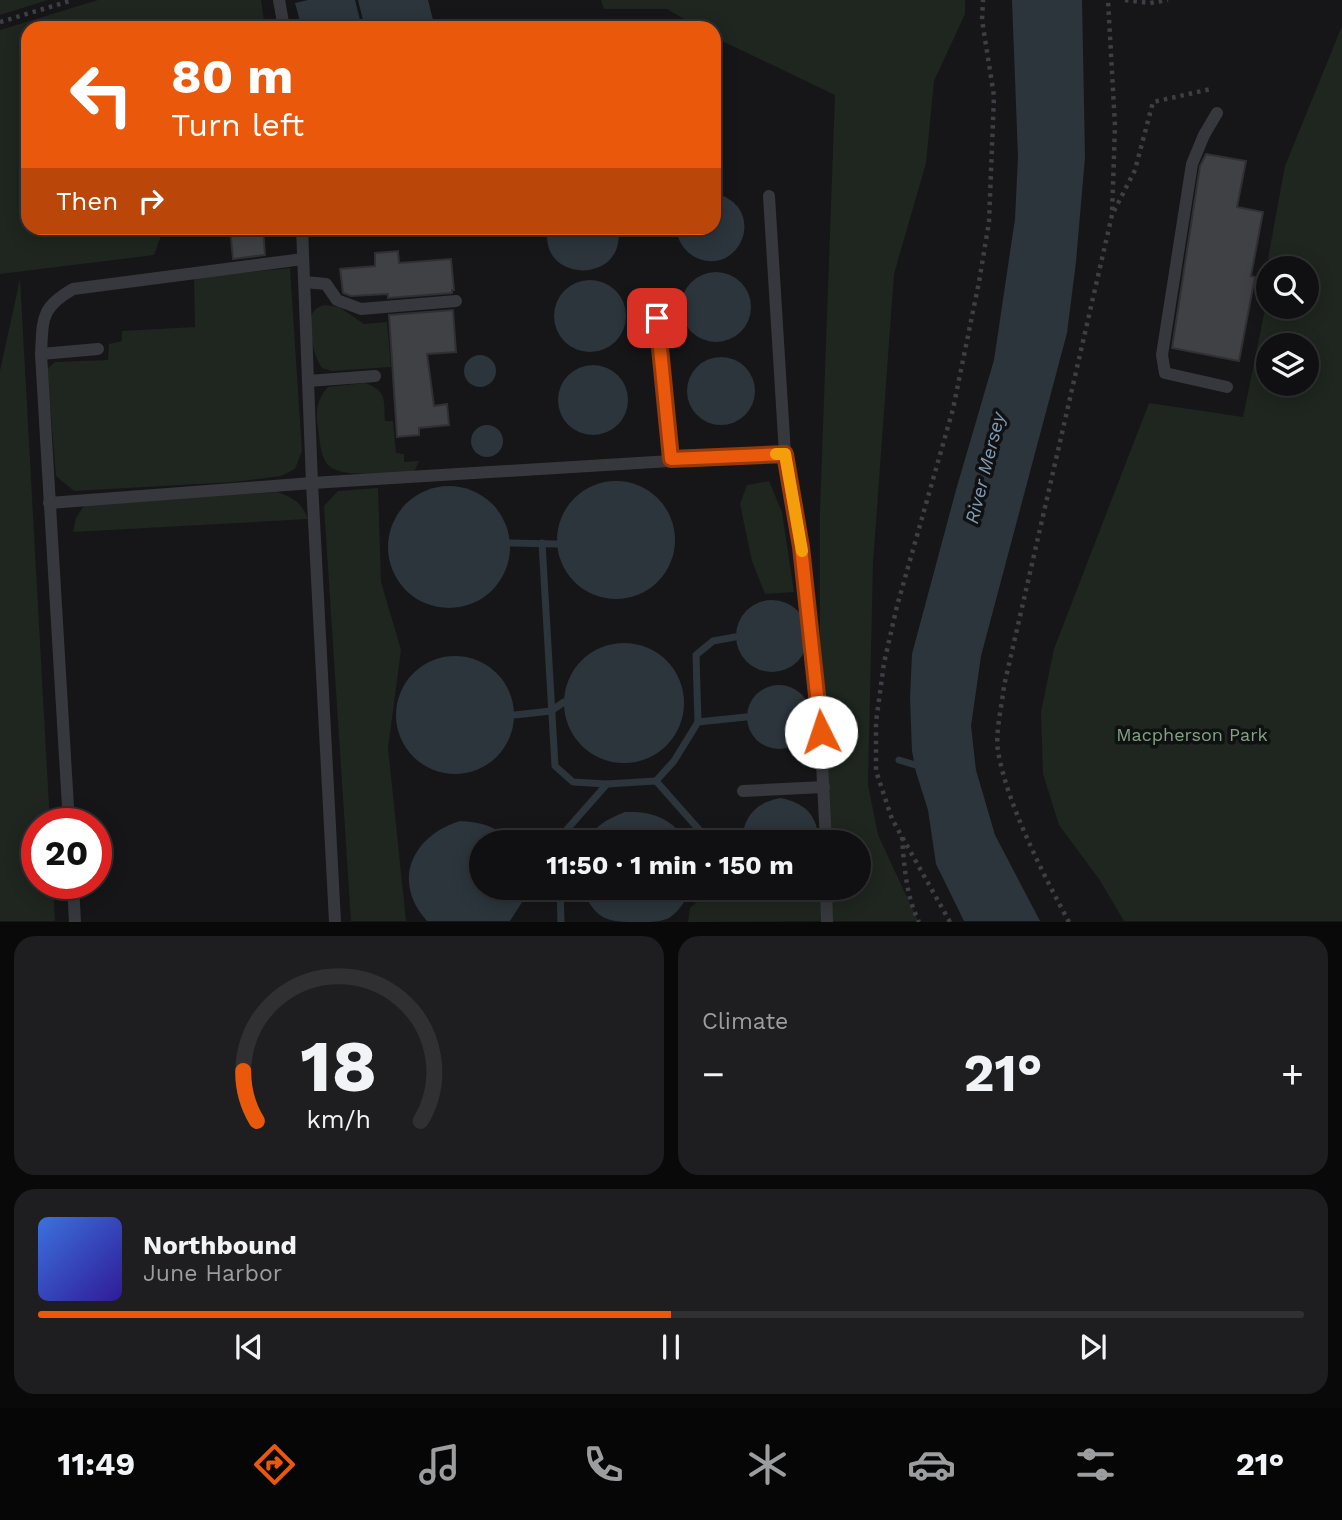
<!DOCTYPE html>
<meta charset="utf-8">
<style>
body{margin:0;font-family:"Work Sans",sans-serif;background:#1e1e20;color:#f1f3f6;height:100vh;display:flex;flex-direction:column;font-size:26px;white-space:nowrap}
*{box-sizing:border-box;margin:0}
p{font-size:23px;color:#9c9d9f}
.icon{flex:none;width:38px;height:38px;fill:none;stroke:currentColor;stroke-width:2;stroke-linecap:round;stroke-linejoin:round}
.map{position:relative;height:922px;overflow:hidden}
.side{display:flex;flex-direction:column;gap:14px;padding:14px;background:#09090a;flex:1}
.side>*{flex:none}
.banner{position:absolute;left:21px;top:21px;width:700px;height:214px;border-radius:21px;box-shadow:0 4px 18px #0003,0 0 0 2px #303032;background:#ea580c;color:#fff;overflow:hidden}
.controls{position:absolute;left:1256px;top:256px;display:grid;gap:14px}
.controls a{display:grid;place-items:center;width:63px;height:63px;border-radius:50%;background:#101012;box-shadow:0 4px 18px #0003,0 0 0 2px #303032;font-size:35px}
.speed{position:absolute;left:21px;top:808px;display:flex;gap:14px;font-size:35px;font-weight:700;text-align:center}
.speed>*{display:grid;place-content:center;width:91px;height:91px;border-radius:50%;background:#101012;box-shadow:0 4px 18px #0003,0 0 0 2px #303032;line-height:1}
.speed .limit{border:10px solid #d22;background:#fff;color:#111}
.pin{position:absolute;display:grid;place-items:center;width:60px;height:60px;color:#fff;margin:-30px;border-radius:14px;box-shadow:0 4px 10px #0006}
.me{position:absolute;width:77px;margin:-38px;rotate:356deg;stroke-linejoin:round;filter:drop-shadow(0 0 5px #0008)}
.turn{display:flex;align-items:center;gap:24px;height:147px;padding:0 35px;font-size:32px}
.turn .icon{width:91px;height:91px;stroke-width:2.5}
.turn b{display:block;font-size:49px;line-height:60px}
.then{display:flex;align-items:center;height:66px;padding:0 35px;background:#0003;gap:14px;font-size:26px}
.big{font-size:52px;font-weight:700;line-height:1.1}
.side .card{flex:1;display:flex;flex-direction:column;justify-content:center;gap:10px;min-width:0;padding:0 24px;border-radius:21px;background:#1e1e20}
.side .dial{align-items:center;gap:0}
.dial svg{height:182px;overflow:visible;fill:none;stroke:#303032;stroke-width:7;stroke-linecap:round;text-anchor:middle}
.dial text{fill:#f1f3f6;stroke:none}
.song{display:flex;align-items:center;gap:21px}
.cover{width:84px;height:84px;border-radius:10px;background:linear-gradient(135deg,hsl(220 70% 55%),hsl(250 70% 35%))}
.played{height:7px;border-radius:4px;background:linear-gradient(90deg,#ea580c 50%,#303032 50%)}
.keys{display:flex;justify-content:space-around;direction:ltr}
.heat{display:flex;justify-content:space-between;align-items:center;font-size:38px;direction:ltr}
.side .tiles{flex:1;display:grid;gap:14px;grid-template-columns:1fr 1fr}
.card:last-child{grid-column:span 2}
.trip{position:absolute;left:469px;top:830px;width:402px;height:70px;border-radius:35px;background:#101012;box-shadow:0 4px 18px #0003,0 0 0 2px #303032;font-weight:700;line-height:70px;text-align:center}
.menu{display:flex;height:112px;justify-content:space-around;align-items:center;background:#060607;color:#9c9d9f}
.menu .icon{width:49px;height:49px}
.menu .active{color:#ea580c}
.menu b{font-size:32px;color:#f1f3f6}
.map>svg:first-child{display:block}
.green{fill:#1e261f;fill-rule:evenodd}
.water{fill:#2c353c}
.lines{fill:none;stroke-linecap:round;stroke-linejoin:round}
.stream{stroke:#2c353c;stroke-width:7}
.building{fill:#404145;stroke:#303034;stroke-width:2}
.path{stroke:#3d3f44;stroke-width:4.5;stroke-dasharray:3.5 5;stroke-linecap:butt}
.service{stroke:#37383d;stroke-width:12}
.route-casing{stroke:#983908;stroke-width:18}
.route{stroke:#ea580c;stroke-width:12}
.slow{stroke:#f59e0b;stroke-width:12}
.labels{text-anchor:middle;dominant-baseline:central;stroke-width:7;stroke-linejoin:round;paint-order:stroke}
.park-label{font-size:18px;fill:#7fa381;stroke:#111113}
.water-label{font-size:19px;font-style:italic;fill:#7f9bb3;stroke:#111113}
</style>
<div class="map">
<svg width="1342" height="922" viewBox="0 0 1342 922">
<rect width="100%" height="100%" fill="#161618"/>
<!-- green -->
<g class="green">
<polygon points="0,0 48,0 0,15"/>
<polygon points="98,0 261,0 265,28 28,28 28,228 164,228 154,255 0,274 0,30"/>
<polygon points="601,0 965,0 965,14 934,81 926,163 894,274 873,563 868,785 878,835 918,921 831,921 831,887 859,887 859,842 830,842 820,640 820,509 835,95 722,41 714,37 714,28 699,28 667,9 604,9"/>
<path d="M1342 26V921H1124L1099 879 1059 825 1043 774 1041 712 1054 649 1149 403 1243 417 1269 290V306H1307V268H1273L1268 258 1285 166ZM1269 345H1307V383H1269Z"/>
<polygon points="290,268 302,451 295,469 281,476 234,482 74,491 56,476 47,369 55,362 108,360 109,344 122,341 122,331 195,327 194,278"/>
<polygon points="20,279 50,824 37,824 37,884 53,884 55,921 0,921 0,371"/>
<path d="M324 305 339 307 364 324 387 322 391 367 332 371 322 368C314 357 305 322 314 311 316 308 321 306 324 305Z"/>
<path d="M365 383C387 391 384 400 385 421H393L396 453 404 454V462L419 461 414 472C395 472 347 478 332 468 320 461 320 440 318 428 315 412 317 399 328 387Z"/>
<polygon points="769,481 782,512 794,592 765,594 752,561 740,504 747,485"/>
<polygon points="378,488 381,582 401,650 388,748 406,921 351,921 324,506 338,491"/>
<path d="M277 492C293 497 302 503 308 519L73 532 76 518 85 504Z"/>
<polygon points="713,887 822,887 822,921 688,922 690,908"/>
</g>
<!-- water -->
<g class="water">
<polygon points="308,0 355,0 362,28 302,28 295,3"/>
<polygon points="358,0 428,0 435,28 365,28"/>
<polygon points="1012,0 1082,0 1085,157 1076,262 1067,333 981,656 971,726 976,770 995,835 1040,921 964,921 936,864 928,810 916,772 912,751 910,698 912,654 956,490 994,360 1015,219 1018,157"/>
<path d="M714 193C769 206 741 277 697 258 684 252 678 241 676 228H714Z"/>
<path d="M548 228H618C627 286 537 283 548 228Z"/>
<circle cx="716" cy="307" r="35"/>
<circle cx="590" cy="316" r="36"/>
<circle cx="480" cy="371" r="16"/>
<circle cx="721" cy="391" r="34"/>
<circle cx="593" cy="400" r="35"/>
<circle cx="487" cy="441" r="16"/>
<circle cx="616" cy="540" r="59"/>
<circle cx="449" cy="547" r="61"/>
<circle cx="772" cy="636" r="36"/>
<circle cx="624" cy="703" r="60"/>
<circle cx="455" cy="715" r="59"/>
<circle cx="779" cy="717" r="32"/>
<path d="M780 798C804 802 819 816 818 842H742C743 817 755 803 780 798Z"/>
<path d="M625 812C652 811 672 818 687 842H586C595 825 608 819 625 812Z"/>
<path d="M460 821C483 822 496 827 514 842H481V887H526L524 899 510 921H427C391 881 412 836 460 821Z"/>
<path d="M581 887H692C686 899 681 910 669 918 661 922 651 922 642 922 607 922 597 922 581 887Z"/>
</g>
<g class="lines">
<!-- stream -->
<g class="stream">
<polyline points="511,543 557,544"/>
<polyline points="542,543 555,766 573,782 607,784"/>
<polyline points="515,715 551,711 564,702"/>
<polyline points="698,722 696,655 713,641 735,637"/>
<polyline points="899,760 922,767"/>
<polyline points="656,781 674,761 698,722 746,717"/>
<polyline points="561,842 562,835 607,784 656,781 710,842"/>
<polyline points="560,887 561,922"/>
</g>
</g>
<!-- building -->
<g class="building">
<polygon points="1206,154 1246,161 1237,207 1263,212 1251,276 1255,277 1239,361 1172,348 1200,166"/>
<polygon points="230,228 263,228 265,255 233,259"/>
<polygon points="398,251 399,263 451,259 454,290 452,290 452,293 388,298 388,294 351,296 343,293 340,269 375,266 375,253"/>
<polygon points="453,310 456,352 427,354 434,406 447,404 449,425 419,428 419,435 397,437 389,315"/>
</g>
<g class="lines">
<!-- path -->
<g class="path">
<polyline points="1125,0 1150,3 1168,0"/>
<polyline points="0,22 73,0"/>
<polyline points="1114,211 1135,170 1153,102 1211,89"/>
<path d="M902 837C904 865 906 896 919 922"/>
<polyline points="950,922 892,819 876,771 876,722 884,663 897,606 953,409 979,282 989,222 994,96 982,20 983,0"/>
<path d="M1069 922C1043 874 1007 804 998 751 995 734 1002 705 1004 686L1112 215 1115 126 1108 0"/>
</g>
<!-- service -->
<g class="service">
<polyline points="279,0 284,28"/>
<polyline points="1217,113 1204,135 1192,164 1162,355 1165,373 1227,387"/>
<polyline points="769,196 785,454 801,547 819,705 826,842"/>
<polyline points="302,228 312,483 335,922"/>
<polyline points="305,282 326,284 337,300 361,309 456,301"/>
<polyline points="657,318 671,459"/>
<polyline points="41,354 98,349"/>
<polyline points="308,381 375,376"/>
<polyline points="49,503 312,483 785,454"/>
<polyline points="743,791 824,787"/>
<path d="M69 824 41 354C43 319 40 308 73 289L303 259"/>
<polyline points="73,884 75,922"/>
<polyline points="826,887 827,922"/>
</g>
</g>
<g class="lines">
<defs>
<polyline id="route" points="657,318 671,459 785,454 801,547 821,732"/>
</defs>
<!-- route casing -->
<use href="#route" class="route-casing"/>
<!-- route -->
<use href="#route" class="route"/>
<!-- slow -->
<polyline class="slow" points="776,454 785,454 802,551"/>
</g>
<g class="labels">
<!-- park labels -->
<g class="park-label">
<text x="1192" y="734">Macpherson Park</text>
</g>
<!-- water labels -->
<g class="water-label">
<text transform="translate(985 468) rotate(-76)">River Mersey</text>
</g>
</g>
</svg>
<div class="controls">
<a><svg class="icon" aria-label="search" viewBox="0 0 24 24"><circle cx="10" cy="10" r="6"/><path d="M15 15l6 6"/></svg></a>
<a><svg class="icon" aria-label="layers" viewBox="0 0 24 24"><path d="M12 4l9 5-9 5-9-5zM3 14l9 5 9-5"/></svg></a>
</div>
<div class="speed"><div class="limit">20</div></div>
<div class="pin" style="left:657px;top:318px;background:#d93025"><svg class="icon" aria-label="arrive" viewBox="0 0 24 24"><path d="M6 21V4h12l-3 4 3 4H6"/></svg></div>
<svg class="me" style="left:821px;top:732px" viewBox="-20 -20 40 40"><circle r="19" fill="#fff"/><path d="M0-13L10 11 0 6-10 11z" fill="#ea580c"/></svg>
<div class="trip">11:50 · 1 min · 150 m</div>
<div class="banner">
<div class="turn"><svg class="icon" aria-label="left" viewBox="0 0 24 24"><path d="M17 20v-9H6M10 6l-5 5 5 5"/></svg><div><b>80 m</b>Turn left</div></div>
<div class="then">Then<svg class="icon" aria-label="right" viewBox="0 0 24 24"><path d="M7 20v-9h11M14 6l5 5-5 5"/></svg></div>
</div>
</div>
<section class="side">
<div class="tiles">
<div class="card dial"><svg viewBox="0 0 100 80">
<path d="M14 69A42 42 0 1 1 86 69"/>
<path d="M14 69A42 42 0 0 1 8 47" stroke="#ea580c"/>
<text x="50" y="56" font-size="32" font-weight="700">18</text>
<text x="50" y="72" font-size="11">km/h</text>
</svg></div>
<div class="card"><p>Climate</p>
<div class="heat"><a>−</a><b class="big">21°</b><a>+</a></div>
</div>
<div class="card">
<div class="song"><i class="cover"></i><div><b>Northbound</b><p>June Harbor</p></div></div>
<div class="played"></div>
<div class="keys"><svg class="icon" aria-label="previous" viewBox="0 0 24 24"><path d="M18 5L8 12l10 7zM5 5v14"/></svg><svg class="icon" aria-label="pause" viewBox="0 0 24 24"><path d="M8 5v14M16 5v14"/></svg><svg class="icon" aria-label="next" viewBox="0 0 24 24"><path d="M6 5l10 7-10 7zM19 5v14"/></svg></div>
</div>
</div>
</section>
<nav class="menu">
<b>11:49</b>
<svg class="icon active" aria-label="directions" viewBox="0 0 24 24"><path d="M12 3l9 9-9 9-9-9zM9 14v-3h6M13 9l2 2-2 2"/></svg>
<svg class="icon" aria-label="music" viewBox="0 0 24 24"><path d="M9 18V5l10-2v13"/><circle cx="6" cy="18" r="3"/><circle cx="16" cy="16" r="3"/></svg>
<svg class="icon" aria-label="phone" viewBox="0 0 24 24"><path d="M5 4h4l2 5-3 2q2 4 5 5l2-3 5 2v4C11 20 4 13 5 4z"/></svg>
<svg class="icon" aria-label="climate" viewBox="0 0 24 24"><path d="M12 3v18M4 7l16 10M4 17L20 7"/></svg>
<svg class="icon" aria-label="car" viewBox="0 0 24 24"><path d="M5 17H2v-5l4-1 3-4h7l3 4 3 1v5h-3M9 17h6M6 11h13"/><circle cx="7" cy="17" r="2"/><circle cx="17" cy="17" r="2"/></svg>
<svg class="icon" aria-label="filters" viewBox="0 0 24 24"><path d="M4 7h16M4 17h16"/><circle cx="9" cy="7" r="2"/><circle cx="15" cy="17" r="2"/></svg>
<b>21°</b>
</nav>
